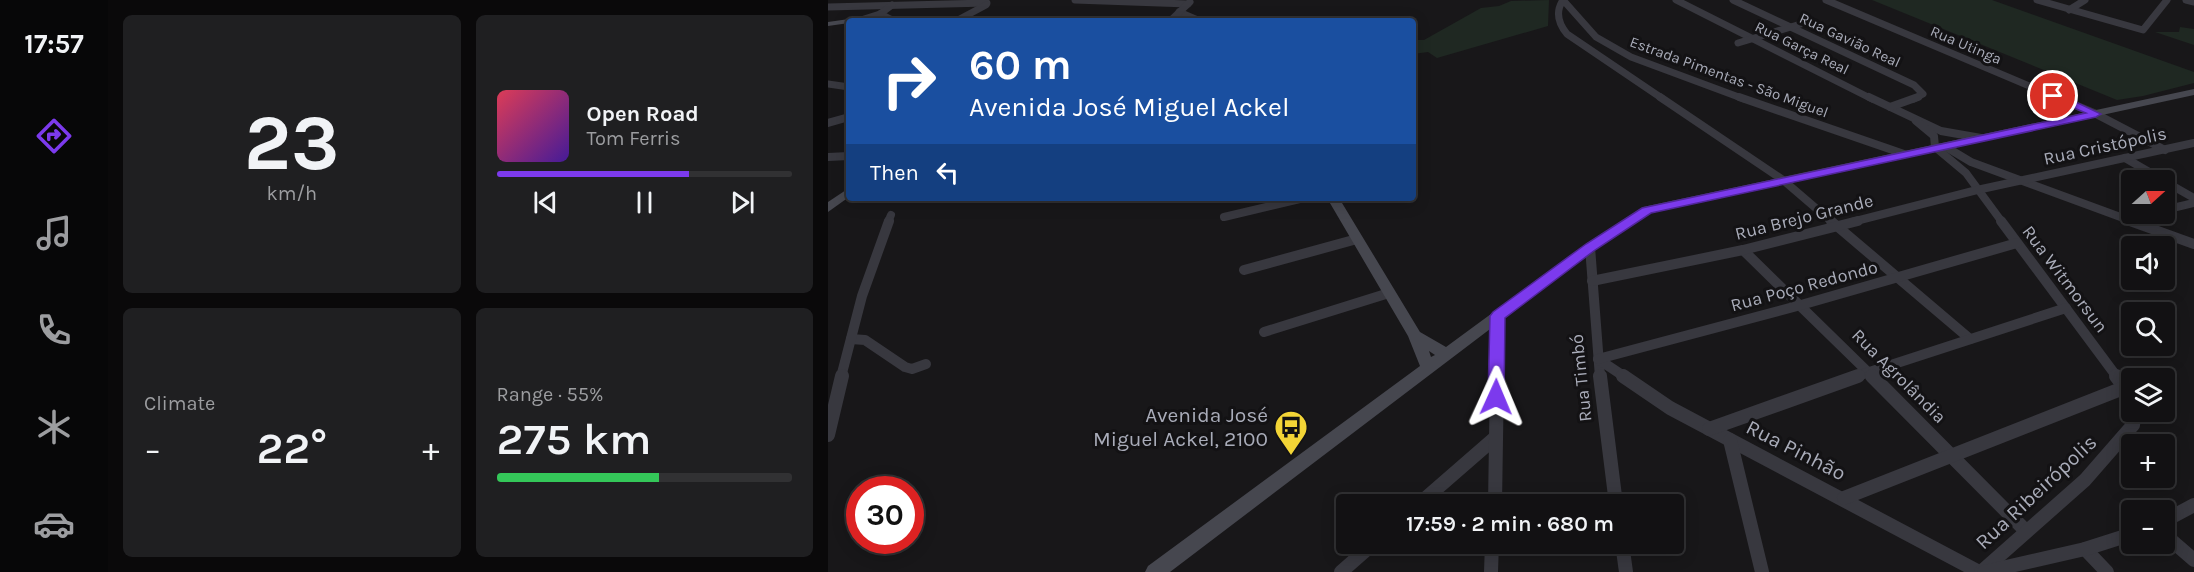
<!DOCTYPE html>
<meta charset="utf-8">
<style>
body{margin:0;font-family:Karla,sans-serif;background:#1f1f21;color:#f1f3f6;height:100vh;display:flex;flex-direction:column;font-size:22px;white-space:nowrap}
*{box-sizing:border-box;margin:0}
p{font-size:20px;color:#9c9da0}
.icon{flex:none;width:33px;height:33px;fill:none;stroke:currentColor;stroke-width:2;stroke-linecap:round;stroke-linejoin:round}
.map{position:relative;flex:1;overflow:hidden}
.details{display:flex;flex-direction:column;gap:15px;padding:15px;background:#0a090a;width:720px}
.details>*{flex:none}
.hud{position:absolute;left:18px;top:18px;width:570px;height:183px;border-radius:6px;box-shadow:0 3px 15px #0003,0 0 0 2px #313133;background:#1a4fa0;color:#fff;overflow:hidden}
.needle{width:39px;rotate:69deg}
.fabs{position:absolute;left:1293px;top:170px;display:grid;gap:12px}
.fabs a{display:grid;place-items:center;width:54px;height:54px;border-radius:6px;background:#121113;box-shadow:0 3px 15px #0003,0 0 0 2px #313133;font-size:30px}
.speed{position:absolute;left:18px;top:476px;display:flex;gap:12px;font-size:30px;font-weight:700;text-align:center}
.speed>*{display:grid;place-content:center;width:78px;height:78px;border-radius:50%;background:#121113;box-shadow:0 3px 15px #0003,0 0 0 2px #313133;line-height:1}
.speed .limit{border:9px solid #d22;background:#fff;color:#111}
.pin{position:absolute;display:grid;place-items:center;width:51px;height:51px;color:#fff;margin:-26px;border:3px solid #fff;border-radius:50%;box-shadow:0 2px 6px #0007}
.me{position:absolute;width:66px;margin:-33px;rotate:1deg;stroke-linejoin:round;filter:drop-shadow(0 0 4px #0008)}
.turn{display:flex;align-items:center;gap:21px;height:126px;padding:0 24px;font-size:27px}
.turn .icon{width:78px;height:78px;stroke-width:2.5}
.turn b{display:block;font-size:42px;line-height:51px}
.then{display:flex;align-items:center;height:57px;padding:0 24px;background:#0003;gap:12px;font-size:22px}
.big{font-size:45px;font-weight:600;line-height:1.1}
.details .widget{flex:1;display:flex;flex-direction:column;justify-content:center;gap:9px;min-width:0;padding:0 21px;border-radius:9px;background:#1f1f21}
.details .dial{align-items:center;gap:0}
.dial b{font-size:78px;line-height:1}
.song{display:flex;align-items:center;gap:18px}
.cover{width:72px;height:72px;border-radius:9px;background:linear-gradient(135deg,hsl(350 70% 55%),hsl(260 70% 35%))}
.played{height:6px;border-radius:3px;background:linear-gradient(90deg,#7c3aed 65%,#313133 65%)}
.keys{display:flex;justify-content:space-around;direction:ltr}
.heat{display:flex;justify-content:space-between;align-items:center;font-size:33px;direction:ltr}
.charge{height:9px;border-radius:4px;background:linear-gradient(90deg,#34c759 55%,#313133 0)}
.details .tiles{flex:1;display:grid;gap:15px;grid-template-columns:repeat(2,1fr)}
.trip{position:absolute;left:508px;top:494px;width:348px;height:60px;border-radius:6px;background:#121113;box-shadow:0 3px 15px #0003,0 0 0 2px #313133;font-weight:600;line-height:60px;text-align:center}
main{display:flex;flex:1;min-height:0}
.tabs{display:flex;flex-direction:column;width:108px;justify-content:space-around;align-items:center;background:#070708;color:#9c9da0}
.tabs .icon{width:42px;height:42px}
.tabs .selected{color:#7c3aed}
.tabs b{font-size:27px;color:#f1f3f6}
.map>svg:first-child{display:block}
.green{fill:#1f2822}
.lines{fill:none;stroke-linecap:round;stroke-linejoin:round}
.street-far3{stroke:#38383f;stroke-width:7}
.street-far2{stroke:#38383f;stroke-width:8}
.street-far1{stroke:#38383f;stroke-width:10}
.street{stroke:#38383f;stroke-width:14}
.secondary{fill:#46474f;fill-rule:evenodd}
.route{fill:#7c3aed;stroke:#51269a;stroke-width:1.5}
.labels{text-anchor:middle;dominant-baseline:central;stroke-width:6;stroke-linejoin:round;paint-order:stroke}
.far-street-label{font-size:15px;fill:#a9acb9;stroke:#131214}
.street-label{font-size:18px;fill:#a9acb9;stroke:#131214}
.near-poi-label{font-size:21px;fill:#a9acb9;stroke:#131214;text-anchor:end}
.near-street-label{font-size:21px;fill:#a9acb9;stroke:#131214}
</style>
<main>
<nav class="tabs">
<b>17:57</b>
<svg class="icon selected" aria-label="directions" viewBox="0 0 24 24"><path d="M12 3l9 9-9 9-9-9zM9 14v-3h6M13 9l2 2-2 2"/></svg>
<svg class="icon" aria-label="music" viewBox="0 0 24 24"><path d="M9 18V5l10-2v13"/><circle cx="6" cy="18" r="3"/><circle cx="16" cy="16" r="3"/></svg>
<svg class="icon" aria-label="phone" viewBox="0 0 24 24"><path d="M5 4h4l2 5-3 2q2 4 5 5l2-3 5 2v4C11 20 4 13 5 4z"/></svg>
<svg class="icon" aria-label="climate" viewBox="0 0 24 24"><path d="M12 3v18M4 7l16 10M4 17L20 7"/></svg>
<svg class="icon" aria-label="car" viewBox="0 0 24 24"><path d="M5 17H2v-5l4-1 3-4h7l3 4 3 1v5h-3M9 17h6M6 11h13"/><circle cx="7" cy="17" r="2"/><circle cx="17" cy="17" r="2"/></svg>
</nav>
<section class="details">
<div class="tiles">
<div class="widget dial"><b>23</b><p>km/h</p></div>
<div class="widget">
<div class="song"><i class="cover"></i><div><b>Open Road</b><p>Tom Ferris</p></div></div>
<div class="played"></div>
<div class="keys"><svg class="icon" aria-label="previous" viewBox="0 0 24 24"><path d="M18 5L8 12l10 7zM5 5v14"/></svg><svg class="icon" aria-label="pause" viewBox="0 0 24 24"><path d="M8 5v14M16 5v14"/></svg><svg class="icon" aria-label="next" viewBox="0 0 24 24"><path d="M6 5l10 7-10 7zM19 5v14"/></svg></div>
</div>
<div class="widget"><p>Climate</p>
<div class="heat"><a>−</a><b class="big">22°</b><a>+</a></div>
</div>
<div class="widget"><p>Range · 55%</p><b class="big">275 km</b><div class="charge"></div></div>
</div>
</section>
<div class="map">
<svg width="1366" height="572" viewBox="0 0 1366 572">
<rect width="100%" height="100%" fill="#181719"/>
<!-- green -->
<g class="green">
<polygon points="721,0 720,26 609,58 600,52 585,54 585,40 596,40 653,8 671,6 683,1"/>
<polygon points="1044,0 1164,0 1366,72 1366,83 1315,96 1289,100"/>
<polygon points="1352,27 1366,29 1366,45 1327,32 1351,32"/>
</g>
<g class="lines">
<!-- street-far3 -->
<g class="street-far3">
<polyline points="247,0 360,4"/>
<polyline points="848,0 1044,99"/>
<polyline points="905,0 1086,85 1095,94 1086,99"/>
<polyline points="998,0 1232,99"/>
<polyline points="1209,0 1315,30 1339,0"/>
<polyline points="1358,0 1366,2"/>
<polyline points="0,7 159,3"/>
<polyline points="1241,10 1257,0"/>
<polyline points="351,12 372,21"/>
<polyline points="52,14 66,21"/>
<polyline points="36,19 52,14 64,5"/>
<polyline points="133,20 169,21"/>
<polyline points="128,21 158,5"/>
<polyline points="342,21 362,2"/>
<polyline points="910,43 976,23"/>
<polyline points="0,84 21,87"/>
<path d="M835 99 739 34C730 23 727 12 735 0L768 37 803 57 916 99"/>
</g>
<!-- street-far2 -->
<g class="street-far2">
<polyline points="832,97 955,180 1004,222"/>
<polyline points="911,97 1076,154"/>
<polyline points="1041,97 1113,131 1153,138"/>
<polyline points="1228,97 1268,114 1337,150"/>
<polyline points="1062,107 1090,97"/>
<polyline points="1088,121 1106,136 1107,147 1138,173 1174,222"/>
<polyline points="0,123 21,117"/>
<polyline points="1118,147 1143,162 1306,222"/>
<polyline points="0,157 21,156"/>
<polyline points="1297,158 1335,180"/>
<polyline points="1336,181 1366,198"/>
<polyline points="1336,210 1366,203"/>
<polyline points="396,217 476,198"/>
<polyline points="1298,219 1323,213"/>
<polyline points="60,222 63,215"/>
<polyline points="1024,222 1149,190 1366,143"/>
</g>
<!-- street-far1 -->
<g class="street-far1">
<polyline points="1003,221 1142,339"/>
<polyline points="1173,221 1289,377"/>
<polyline points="1302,221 1366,244"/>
<polyline points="762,247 772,377"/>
<polyline points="915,250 1045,377"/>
<polyline points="416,270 529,239"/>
<polyline points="764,281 915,250 1030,221"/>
<polyline points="436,332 561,293"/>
<polyline points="23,339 37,340 77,367 84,369 98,364"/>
<polyline points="770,359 797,377"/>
<polyline points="770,359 973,305 1189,243"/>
<polyline points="13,377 34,296 61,221"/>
<polyline points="669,377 670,316"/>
<polyline points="1026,377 1238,308"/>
</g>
<!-- street -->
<g class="street">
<polyline points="772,376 788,504"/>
<polyline points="795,376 842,408 1151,572"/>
<polyline points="1044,376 1198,531"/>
<polyline points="1288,376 1304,397"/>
<polyline points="881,429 1030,376"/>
<polyline points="0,435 14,376"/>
<polyline points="902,440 934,572"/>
<polyline points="1016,498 1298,387"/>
<polyline points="591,504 668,437"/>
<polyline points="667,504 669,376"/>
<polyline points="1336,521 1366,505"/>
<polyline points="1336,534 1366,560"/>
<polyline points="794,543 798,572"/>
<polyline points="1257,549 1279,572"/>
<polyline points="513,572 546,543"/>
<polyline points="663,572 664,543"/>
<polyline points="1153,572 1257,480 1305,425 1307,411"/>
<polyline points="1156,572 1257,549 1304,534"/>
</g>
<!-- secondary -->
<g class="secondary">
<polygon points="21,19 43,19 47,21 21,21 21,23 0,26 0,22"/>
<path d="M1366 89V95L823 213 766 250 342 572H317L320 566 592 366 580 336 499 198H511L592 332 618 347 758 244 815 207ZM601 351 607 355 603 357Z"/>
<polygon points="21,188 21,197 0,212 0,202"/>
</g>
</g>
<!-- route -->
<polygon class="route" points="1222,93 1229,93 1273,114 1268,117 823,213 767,250 677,318 676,397 674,401 663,401 660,397 662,316 665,312 758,244 814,208 1258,113 1222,98"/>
<!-- icons -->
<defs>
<symbol id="bus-pin" viewBox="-11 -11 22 30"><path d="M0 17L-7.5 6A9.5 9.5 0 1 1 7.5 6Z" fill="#f3d536" stroke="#131214"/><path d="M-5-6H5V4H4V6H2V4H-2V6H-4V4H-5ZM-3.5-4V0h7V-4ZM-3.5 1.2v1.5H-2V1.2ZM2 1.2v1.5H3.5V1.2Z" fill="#111"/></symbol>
</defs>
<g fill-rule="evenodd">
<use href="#bus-pin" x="444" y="408" width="38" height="52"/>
</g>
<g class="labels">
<!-- far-street labels -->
<g class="far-street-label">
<text transform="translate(1022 40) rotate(25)">Rua Gavião Real</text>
<text transform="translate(1138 45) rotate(23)">Rua Utinga</text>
<text transform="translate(974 48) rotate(26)">Rua Garça Real</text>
<text transform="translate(901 77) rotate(20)">Estrada Pimentas - São Miguel</text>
</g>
<!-- street labels -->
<g class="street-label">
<text transform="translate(1277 146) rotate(-12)">Rua Cristópolis</text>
<text transform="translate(976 217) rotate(-14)">Rua Brejo Grande</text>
<text transform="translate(1237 279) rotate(53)">Rua Witmorsun</text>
<text transform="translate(976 286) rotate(-15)">Rua Poço Redondo</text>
<text transform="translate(1071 376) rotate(45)">Rua Agrolândia</text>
<text transform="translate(753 378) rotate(-96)">Rua Timbó</text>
</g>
<!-- near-poi labels -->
<g class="near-poi-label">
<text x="440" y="415">Avenida José<tspan x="440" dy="24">Miguel Ackel, 2100</tspan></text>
</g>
<!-- near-street labels -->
<g class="near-street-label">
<text transform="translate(968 450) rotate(27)">Rua Pinhão</text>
<text transform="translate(1208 492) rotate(-43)">Rua Ribeirópolis</text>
</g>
</g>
</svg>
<div class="fabs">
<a><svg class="needle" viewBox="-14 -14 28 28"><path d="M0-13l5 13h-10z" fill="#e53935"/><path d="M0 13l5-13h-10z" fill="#9c9da0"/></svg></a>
<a><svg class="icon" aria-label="sound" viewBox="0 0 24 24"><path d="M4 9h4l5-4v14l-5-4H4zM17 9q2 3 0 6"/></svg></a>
<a><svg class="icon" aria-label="search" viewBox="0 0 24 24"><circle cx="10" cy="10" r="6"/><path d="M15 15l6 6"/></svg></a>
<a><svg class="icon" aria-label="layers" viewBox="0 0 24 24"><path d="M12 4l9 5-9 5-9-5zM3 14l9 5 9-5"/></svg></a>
<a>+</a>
<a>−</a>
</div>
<div class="speed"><div class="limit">30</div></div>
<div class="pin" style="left:1225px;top:96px;background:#d93025"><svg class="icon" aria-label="arrive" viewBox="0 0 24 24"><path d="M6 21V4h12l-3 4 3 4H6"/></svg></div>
<svg class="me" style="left:668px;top:397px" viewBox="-20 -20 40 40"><path d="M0-17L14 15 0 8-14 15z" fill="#7c3aed" stroke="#fff" stroke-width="4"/></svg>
<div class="trip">17:59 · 2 min · 680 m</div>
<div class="hud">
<div class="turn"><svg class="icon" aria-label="right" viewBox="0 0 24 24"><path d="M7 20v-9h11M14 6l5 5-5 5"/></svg><div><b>60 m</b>Avenida José Miguel Ackel</div></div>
<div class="then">Then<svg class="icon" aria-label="left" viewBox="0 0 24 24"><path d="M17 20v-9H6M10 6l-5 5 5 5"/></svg></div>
</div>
</div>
</main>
